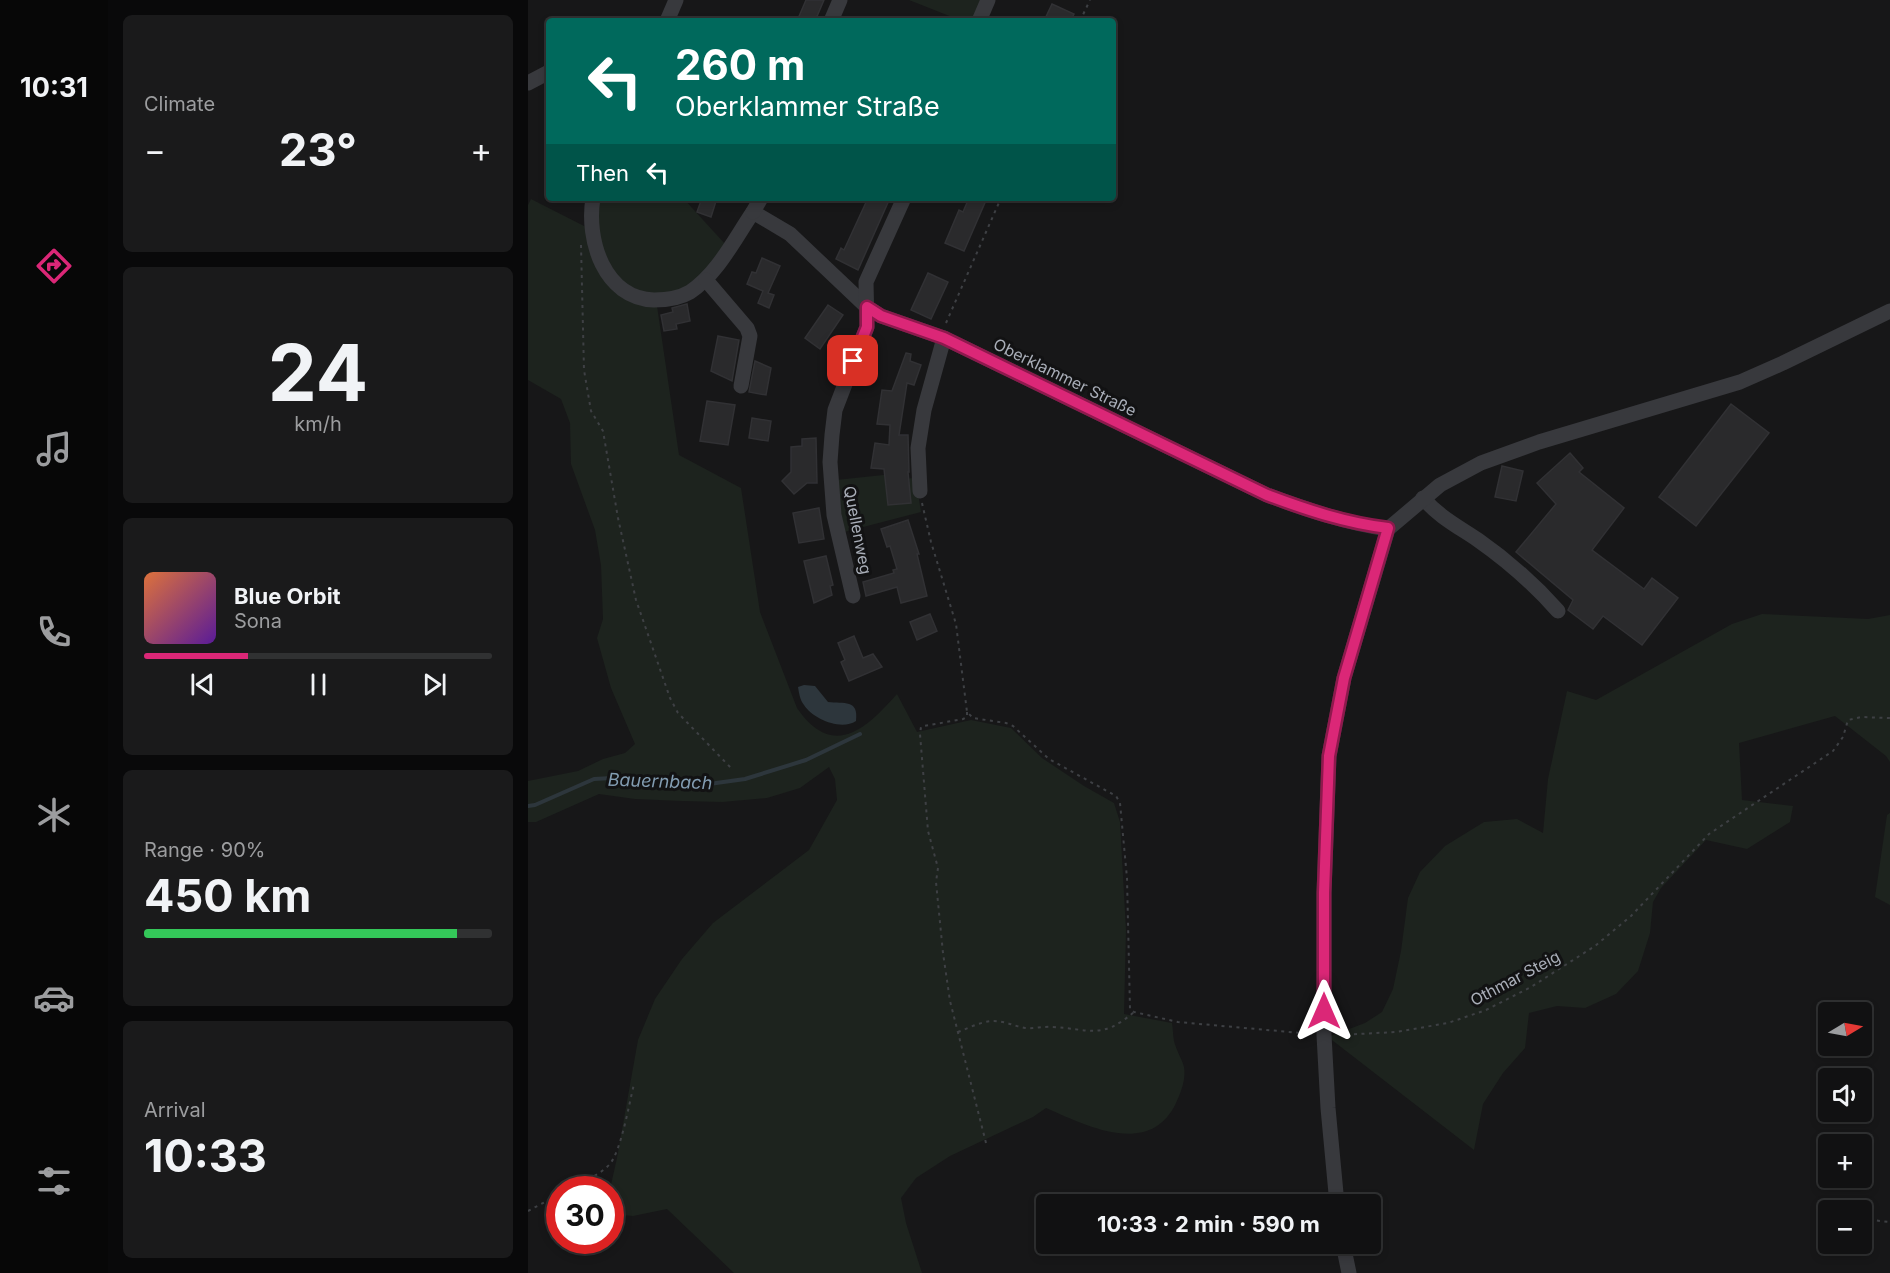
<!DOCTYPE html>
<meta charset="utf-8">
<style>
body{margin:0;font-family:Inter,sans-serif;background:#1a1a1b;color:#f1f3f6;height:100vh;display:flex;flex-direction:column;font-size:22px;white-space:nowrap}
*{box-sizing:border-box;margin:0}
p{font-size:20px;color:#9c9d9f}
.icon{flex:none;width:33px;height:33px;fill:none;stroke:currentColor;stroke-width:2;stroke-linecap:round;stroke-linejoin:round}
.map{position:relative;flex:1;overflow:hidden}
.details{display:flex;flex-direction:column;gap:15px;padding:15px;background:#09090a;width:420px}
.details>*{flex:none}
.banner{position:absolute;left:18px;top:18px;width:570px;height:183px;border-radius:6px;box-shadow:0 3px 9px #0003,0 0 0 2px #303132;background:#00695c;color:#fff;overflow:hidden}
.needle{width:39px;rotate:80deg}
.controls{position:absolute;left:1290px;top:1002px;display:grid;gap:12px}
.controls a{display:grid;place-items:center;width:54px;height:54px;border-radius:6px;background:#111112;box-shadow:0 3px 9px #0003,0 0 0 2px #303132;font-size:30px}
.speed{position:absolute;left:18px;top:1176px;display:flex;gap:12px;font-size:30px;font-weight:700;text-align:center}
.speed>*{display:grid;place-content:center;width:78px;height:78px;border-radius:50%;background:#111112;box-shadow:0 3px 9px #0003,0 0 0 2px #303132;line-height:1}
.speed .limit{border:9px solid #d22;background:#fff;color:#111}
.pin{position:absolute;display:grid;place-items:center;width:51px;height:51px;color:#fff;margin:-26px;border-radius:12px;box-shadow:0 3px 9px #0006}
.me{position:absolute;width:66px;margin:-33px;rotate:0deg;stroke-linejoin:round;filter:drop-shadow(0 0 4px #0008)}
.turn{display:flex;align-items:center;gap:21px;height:126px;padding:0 30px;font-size:27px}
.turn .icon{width:78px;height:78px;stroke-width:2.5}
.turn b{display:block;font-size:42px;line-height:51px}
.then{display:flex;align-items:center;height:57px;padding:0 30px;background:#0003;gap:12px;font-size:22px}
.big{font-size:45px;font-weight:700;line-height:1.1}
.details .widget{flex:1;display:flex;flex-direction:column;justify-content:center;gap:9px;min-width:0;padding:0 21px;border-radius:9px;background:#1a1a1b}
.details .dial{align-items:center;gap:0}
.dial b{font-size:78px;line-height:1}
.song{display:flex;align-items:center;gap:18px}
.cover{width:72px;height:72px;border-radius:9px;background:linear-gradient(135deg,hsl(20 70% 55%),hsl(270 70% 35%))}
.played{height:6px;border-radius:3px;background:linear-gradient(90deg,#db2777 30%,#303132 30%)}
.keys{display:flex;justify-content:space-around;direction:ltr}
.heat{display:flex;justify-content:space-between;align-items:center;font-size:33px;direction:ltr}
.charge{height:9px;border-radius:4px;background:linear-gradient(90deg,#34c759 90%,#303132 0)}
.trip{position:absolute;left:508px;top:1194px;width:345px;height:60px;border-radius:6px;background:#111112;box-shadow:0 3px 9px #0003,0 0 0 2px #303132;font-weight:700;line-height:60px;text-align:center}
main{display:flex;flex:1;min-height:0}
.tabs{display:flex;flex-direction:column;width:108px;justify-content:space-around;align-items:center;background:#070707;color:#9c9d9f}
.tabs .icon{width:42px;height:42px}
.tabs .active{color:#db2777}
.tabs b{font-size:27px;color:#f1f3f6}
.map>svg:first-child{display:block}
.green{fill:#1d231e}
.water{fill:#2d363c}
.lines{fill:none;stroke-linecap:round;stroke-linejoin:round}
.stream{stroke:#2d363c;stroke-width:4}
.building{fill:#2a2a2c;stroke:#313134;stroke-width:1.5}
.path{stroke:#3e4044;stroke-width:2;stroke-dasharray:3 4.5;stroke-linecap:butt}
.minor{stroke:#38393d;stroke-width:15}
.route-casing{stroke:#8e194d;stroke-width:15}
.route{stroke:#db2777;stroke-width:10}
.labels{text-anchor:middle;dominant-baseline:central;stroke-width:6;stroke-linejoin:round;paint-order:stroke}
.street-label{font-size:16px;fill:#a9aeb8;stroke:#121213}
.water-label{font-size:18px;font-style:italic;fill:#829cb1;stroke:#121213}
</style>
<main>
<nav class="tabs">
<b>10:31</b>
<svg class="icon active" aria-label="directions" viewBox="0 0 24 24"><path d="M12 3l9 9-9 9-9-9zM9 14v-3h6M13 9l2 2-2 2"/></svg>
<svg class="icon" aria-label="music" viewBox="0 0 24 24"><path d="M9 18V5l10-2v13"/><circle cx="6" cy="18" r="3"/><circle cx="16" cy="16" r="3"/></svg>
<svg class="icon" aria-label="phone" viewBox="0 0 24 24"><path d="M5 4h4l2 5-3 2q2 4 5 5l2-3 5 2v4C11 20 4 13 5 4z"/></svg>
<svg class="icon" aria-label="climate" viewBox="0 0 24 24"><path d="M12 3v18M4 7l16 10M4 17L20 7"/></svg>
<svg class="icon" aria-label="car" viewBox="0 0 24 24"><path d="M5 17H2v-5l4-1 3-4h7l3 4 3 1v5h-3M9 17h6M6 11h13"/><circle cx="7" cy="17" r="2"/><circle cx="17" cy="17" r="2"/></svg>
<svg class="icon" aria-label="filters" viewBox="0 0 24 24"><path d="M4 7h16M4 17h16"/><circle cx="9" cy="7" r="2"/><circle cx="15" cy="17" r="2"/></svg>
</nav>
<section class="details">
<div class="widget"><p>Climate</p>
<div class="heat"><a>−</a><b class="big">23°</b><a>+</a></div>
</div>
<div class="widget dial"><b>24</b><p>km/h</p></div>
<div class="widget">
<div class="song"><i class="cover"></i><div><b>Blue Orbit</b><p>Sona</p></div></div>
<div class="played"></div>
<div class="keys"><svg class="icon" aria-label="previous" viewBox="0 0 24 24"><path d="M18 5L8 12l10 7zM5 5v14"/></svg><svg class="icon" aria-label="pause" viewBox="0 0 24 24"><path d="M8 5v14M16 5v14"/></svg><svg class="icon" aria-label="next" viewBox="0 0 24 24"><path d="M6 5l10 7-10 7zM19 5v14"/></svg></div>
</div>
<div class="widget"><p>Range · 90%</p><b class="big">450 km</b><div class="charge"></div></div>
<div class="widget"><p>Arrival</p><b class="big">10:33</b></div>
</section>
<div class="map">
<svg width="1362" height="1273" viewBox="0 0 1362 1273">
<rect width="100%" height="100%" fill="#171718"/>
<!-- green -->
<g class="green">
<polygon points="381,0 454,0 446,21 434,21"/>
<polygon points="71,198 155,198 197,244 181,270 152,290 121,295 91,281 71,242"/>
<path d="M3 199 58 227 72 270 129 306 151 455 213 488 232 612 269 708C305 760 338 729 369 694L389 732 443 720 483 728 514 758 556 786 586 803 592 822 598 930 596 1014 644 1023C645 1029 645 1036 646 1041 648 1050 654 1059 656 1067 658 1080 653 1092 648 1103 622 1158 559 1126 518 1108L505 1117 422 1156 388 1178 373 1198 378 1223 394 1273H206L139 1209 105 1216 84 1214 82 1189 89 1158 110 1040 127 999 154 959 185 923 281 850 309 800 307 779 301 767 272 788 239 798 194 802 154 801 107 799 71 794 8 822H0V781L50 771 75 759 97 753 107 744 83 688 69 638 75 619 73 565 67 530 43 464 42 423 33 399 0 380V205Z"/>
<polygon points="374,473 376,479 385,478 390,493 393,512 316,532 308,480"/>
<polygon points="1234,614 1340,619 1362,615 1362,762 1358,756 1307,716 1211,743 1214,800 1265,806 1262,822 1219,849 1178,840 1133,888 1125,902 1122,933 1110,971 1088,994 1057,1008 1029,1006 1001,1013 997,1048 975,1073 955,1104 946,1150 800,1037 837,1023 854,1012 865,989 873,951 880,898 892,872 917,846 956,822 989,819 1015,833 1020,779 1039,691 1068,700 1204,624"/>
<polygon points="1362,813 1362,905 1347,897 1359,815"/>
</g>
<!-- water -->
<path class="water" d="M276 685 287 686 300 702C316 704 331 699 328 721 313 731 285 719 276 705 272 700 271 693 270 687Z"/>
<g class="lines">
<!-- stream -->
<polyline class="stream" points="0,806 7,805 66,779 84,778 160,781 181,784 217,779 278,760 332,734"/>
</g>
<!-- building -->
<g class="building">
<polygon points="278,0 296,0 287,21 269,21"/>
<polygon points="524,4 546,14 542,21 516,21"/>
<polygon points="174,198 189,198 183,217 169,212"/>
<polygon points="340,198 362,198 330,270 308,259 313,248 316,250"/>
<polygon points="441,198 459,198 436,251 417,243 431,210 435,212"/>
<polygon points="234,258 252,266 240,293 246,295 241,308 230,303 235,291 219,284 224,272 228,273"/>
<polygon points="400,273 420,282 403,319 383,310"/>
<polygon points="159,304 162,321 148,324 149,329 136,331 133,315 145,312 144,308"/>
<polygon points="300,305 315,315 292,349 277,338"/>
<polygon points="190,336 211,340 204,381 183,371"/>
<polygon points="378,353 383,354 382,361 393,365 386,385 379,383 371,435 380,435 381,472 380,472 383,503 360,505 356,469 343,468 347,443 361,445 362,425 349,424 354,390 364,391"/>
<polygon points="227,361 243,368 238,395 221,392"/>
<polygon points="179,401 207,405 200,445 172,441"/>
<polygon points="1203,404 1241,433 1168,526 1131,497"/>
<polygon points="224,418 243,421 240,441 221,438"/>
<polygon points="288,438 289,483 279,483 266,494 254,481 263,472 263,447 274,446 274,439"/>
<polygon points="1042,453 1055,468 1051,472 1096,508 1064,550 1116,589 1124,578 1150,598 1114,645 1075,616 1065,629 1040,610 1045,600 988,552 1028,504 1009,483"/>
<polygon points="974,466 995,471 988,501 967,497"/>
<polygon points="291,508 296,539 271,543 265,513"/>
<polygon points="380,520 391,554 389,554 399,596 373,603 369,587 338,596 335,582 366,573 365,570 369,569 362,546 359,547 353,529"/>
<polygon points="298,556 305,585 302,586 304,595 286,603 276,561"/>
<polygon points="402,614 409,631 389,640 382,622"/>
<polygon points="326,636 335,658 345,654 354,667 321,681 313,662 317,660 310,643"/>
</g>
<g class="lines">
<!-- path -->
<g class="path">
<polyline points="552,21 562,0"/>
<polyline points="53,245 56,370 63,411 75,431 90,518 108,600 142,698 150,713 203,768"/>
<polyline points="418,323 473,198"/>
<polyline points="394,503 403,542 428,624 439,712 445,718 478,723 485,726 521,759 588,796 592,803 599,878 602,1009 606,1012 650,1022 784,1034"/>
<polyline points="439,712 439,717 435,719 396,726 393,727 392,734 400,831 410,868 408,882 415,953 422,1001 458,1143"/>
<path d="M430 1032C441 1028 454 1021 465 1021 477 1021 486 1026 497 1028 505 1029 516 1026 524 1027 563 1029 573 1040 606 1012"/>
<polyline points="811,1035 868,1032 920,1023 958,1010 1003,987 1067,946 1103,916 1181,834 1305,751 1315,737 1320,720 1333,717 1362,718"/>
<path d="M40 1190C54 1182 70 1176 81 1165 93 1152 101 1104 106 1084"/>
<polyline points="0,1211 32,1194"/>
<polyline points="1334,1219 1362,1222"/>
<polyline points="1301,1252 1303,1244"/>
</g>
<!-- minor -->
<g class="minor">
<polyline points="139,21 148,0"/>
<polyline points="303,21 312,0"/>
<polyline points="451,21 460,0"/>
<polyline points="0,83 21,72"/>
<path d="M65 198C58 240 76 298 126 300 138 300 152 298 162 292 190 273 206 240 225 212L262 234 339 307 353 316 416 338 739 495C779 510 818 523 860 529"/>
<polyline points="225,212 233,198"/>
<polyline points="178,280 219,328 222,336 213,386"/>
<polyline points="392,491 390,448 396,410 416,338"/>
<path d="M895 498C911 517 931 527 950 540 980 561 1006 584 1030 611"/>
<polyline points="325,596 306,515 302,462 304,435 307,410 339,327 338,282 376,198"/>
<polyline points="809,1204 800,1108 796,1035 796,893 801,756 816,678 860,529 912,485 953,463 1011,442 1212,382 1255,363 1362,311"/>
<polyline points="815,1244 821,1273"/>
</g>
</g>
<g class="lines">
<defs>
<path id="route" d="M325 361 339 327V307L353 316 416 338 739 495C779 510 818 523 860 528L816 678 801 756 796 893V1011"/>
</defs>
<!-- route casing -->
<use href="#route" class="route-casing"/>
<!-- route -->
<use href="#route" class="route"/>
</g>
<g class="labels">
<!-- street labels -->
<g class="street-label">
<text transform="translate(537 377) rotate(26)">Oberklammer Straße</text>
<text transform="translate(330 530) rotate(79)">Quellenweg</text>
<text transform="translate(987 978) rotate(-28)">Othmar Steig</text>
</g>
<!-- water labels -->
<g class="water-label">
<text transform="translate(132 781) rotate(2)">Bauernbach</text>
</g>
</g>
</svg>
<div class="controls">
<a><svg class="needle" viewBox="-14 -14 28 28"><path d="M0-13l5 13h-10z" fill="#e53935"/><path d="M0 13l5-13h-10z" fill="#9c9d9f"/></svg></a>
<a><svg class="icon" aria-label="sound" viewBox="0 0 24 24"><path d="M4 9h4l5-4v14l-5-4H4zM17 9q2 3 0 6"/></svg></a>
<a>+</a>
<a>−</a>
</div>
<div class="speed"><div class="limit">30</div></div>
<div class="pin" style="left:325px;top:361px;background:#d93025"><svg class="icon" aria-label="arrive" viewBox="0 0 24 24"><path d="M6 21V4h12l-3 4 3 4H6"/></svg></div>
<svg class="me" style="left:796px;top:1011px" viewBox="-20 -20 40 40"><path d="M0-17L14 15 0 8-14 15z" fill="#db2777" stroke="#fff" stroke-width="4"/></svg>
<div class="trip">10:33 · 2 min · 590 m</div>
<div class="banner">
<div class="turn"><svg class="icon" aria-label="left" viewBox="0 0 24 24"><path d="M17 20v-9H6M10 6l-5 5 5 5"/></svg><div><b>260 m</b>Oberklammer Straße</div></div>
<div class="then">Then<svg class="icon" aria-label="left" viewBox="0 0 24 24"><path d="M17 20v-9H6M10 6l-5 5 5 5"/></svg></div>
</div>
</div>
</main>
